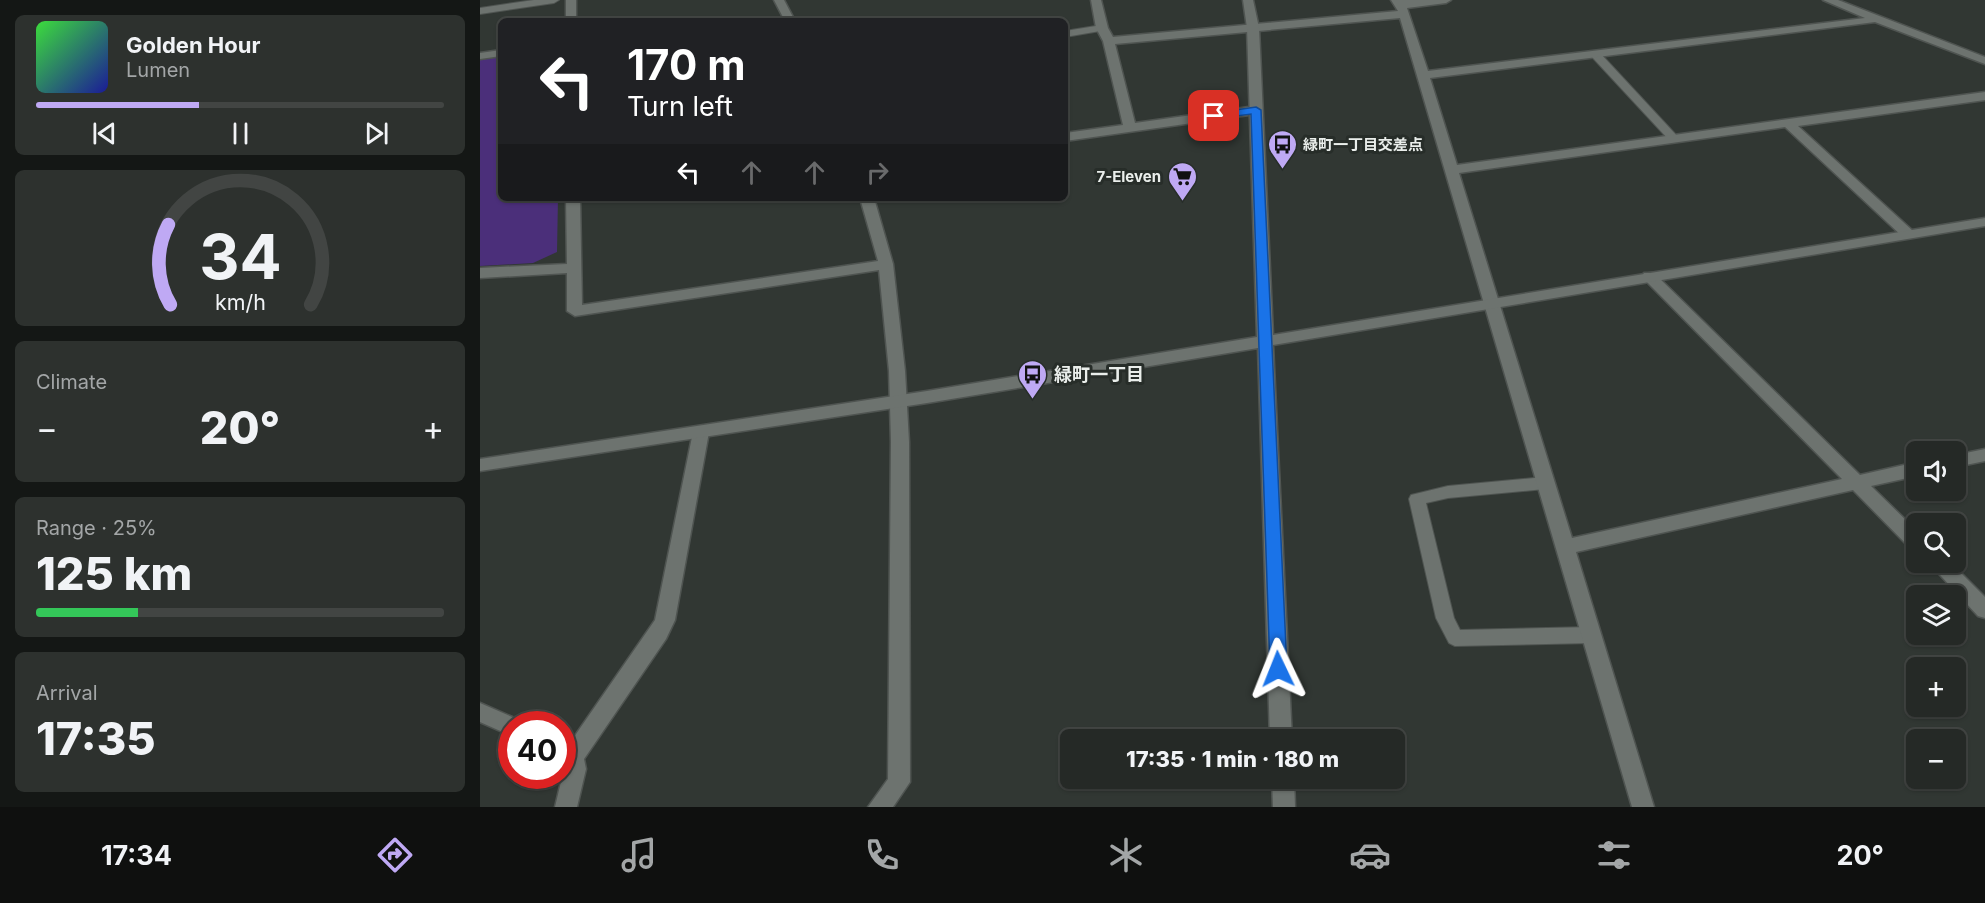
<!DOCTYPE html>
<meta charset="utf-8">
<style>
body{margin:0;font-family:Inter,"Noto Sans JP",sans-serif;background:#2d312e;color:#f1f3f6;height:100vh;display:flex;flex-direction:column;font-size:22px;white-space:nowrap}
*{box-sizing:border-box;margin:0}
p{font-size:20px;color:#a3a6a7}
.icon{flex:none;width:33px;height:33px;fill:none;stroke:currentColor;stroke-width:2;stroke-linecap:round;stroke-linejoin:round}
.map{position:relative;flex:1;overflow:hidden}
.drawer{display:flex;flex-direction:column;gap:15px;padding:15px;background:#141715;width:480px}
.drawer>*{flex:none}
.banner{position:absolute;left:18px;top:18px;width:570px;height:183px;border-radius:9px;box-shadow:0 2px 4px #0004,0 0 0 2px #424543;background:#202124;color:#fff;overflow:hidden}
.controls{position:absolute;left:1426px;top:441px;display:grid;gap:12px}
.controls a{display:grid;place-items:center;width:60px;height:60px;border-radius:9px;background:#252926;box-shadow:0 2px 4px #0004,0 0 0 2px #424543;font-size:30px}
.speed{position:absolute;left:18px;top:711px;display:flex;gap:12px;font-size:30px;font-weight:700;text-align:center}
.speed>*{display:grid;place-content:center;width:78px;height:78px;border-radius:50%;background:#252926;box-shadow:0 2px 4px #0004,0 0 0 2px #424543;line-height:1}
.speed .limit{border:9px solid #d22;background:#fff;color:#111}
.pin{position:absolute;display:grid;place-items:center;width:51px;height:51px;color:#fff;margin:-26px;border-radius:12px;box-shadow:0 3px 9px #0006}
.me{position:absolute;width:66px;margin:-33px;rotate:358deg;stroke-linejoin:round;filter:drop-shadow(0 0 4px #0008)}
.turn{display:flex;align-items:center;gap:21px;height:126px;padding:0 30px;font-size:27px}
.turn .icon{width:78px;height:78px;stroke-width:2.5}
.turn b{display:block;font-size:42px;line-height:51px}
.lanes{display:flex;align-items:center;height:57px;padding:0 30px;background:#0003;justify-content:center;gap:30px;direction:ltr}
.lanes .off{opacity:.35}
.big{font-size:45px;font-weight:800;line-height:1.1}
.drawer .card{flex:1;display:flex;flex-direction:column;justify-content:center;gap:9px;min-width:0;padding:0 21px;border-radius:9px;background:#2d312e}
.drawer .dial{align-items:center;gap:0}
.dial svg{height:156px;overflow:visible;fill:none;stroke:#424543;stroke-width:7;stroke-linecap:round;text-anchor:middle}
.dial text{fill:#f1f3f6;stroke:none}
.song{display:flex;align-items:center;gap:18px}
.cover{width:72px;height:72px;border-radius:9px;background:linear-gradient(135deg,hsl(120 70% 55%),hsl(240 70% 35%))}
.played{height:6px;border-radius:3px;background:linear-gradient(90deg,#bfa9f4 40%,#424543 40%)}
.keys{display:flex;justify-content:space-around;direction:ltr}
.heat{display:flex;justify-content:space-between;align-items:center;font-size:33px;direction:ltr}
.charge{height:9px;border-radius:4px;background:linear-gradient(90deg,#34c759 25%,#424543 0)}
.trip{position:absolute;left:580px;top:729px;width:345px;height:60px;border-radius:9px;background:#252926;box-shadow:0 2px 4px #0004,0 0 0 2px #424543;font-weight:800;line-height:60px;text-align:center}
.tab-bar{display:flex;height:96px;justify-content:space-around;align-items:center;background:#0f100f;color:#a3a6a7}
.tab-bar .icon{width:42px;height:42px}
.tab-bar .active{color:#bfa9f4}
.tab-bar b{font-size:27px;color:#f1f3f6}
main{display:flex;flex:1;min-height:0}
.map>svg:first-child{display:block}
.green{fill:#4b2f7a}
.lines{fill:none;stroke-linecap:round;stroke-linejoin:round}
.service-casing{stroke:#4f5451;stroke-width:2}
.minor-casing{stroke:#4f5451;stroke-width:3}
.tertiary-casing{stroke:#4f5451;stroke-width:3}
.service{fill:#6d736f;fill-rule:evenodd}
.minor{fill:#6d736f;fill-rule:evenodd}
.tertiary{fill:#6d736f;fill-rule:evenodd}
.route{fill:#1a73e8;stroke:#114b97;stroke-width:1.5}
.labels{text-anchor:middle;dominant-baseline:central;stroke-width:6;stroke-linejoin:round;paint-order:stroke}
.far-poi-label{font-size:15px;font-weight:bold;fill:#eaeeeb;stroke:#272d29;text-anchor:start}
.poi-label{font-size:18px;font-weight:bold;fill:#eaeeeb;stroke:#272d29;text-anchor:start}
</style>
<main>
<section class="drawer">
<div class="card">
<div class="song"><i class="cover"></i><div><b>Golden Hour</b><p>Lumen</p></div></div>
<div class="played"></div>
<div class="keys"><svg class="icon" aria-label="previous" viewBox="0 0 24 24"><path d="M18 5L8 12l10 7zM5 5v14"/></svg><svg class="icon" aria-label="pause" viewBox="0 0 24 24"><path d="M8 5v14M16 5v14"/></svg><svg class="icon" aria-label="next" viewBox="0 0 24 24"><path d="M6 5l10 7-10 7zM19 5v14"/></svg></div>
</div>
<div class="card dial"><svg viewBox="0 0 100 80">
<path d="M14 69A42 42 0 1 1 86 69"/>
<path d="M14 69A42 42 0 0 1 13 28" stroke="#bfa9f4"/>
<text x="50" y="56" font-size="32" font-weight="700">34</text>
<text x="50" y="72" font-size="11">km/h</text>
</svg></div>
<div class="card"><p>Climate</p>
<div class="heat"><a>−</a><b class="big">20°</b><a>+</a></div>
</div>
<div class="card"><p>Range · 25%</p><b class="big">125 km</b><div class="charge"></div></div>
<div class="card"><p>Arrival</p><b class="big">17:35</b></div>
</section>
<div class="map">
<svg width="1505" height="807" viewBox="0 0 1505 807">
<rect width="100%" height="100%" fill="#313733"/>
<!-- green -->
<polygon class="green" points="21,56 21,198 78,198 77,252 53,263 0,266 0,59"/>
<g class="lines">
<defs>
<g id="service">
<polygon points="54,0 79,0 74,3 0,14 0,8"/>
<polygon points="622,25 626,26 626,30 585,37 585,31"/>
<polygon points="1116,52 1120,53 1198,137 1198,141 1190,141 1112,57 1112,53"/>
<polygon points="1065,477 1071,479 1073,483 1071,487 1065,489 968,498 946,503 974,618 980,630 1112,627 1118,630 1121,635 1118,640 1112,643 975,646 969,643 956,618 929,499 931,495 968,486"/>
</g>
<g id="minor">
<rect x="86" y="0" width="10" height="21"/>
<polygon points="294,0 304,0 315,21 305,21"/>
<polygon points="611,0 621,0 628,28 633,37 918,11 911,0 971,0 966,3 927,8 948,71 1385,18 1343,0 1358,0 1505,57 1505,64 1395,22 950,78 977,165 1505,92 1505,100 1318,126 1433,231 1435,234 1428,238 1423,237 1305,127 979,173 1092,538 1362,479 1164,279 1162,276 1164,273 1174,273 1380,475 1437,462 1437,476 1391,486 1437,531 1437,550 1430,548 1373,490 1096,552 1174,807 1152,807 920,18 635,44 655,123 776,106 782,110 776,114 585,141 585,133 643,125 623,41 616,28"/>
<polygon points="21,50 21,56 0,59 0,53"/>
<polygon points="86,198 100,198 102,305 398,261 380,198 394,198 413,264 425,371 429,442 430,782 413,807 388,807 408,779 411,442 409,371 399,270 95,316 87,311 87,273 0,278 0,268 87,264"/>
<polygon points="221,426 227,428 229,432 195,620 186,639 104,759 106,769 97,807 75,807 84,769 82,756 85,750 175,620 213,432 215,428"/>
<polygon points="1505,449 1505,461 1476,467 1476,455"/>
<polygon points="1448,562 1470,562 1505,597 1505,618 1498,616"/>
<polygon points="0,703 39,720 41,724 32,724 32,736 0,722"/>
</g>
<g id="tertiary">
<polygon points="763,0 773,0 779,28 793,335 1505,218 1505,226 793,345 812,740 790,740 778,348 447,403 0,471 0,459 447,391 777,337 767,28"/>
<polygon points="792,778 814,778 815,807 793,807"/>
</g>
</defs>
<!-- service casing -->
<use href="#service" class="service-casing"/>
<!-- minor casing -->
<use href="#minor" class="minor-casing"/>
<!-- tertiary casing -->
<use href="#tertiary" class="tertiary-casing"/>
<!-- service -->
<use href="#service" class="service"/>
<!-- minor -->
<use href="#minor" class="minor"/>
<!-- tertiary -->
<use href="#tertiary" class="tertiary"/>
</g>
<!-- route -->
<polygon class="route" points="776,107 781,110 807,669 804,674 798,677 792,674 790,669 771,114 734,119 729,116 734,113"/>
<!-- icons -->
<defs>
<symbol id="bus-pin" viewBox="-11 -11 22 30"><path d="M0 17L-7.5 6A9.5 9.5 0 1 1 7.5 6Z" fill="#bfa9f4" stroke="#272d29"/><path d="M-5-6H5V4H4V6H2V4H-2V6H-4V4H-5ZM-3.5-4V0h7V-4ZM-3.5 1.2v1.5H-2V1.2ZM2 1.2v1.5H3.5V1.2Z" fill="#111"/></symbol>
<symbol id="supermarket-pin" viewBox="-11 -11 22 30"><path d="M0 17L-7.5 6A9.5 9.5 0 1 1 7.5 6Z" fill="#bfa9f4" stroke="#272d29"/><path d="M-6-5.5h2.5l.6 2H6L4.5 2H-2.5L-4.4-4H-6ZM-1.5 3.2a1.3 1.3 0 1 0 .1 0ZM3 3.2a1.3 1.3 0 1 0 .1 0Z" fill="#111"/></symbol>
</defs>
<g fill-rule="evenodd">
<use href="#bus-pin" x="786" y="128" width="33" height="45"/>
<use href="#supermarket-pin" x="686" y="160" width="33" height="45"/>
<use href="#bus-pin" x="536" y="358" width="33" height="45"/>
</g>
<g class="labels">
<!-- far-poi labels -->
<g class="far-poi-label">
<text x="823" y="144">緑町一丁目交差点</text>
<text x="681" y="176" text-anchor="end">7-Eleven</text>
</g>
<!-- poi labels -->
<g class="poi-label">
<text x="574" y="374">緑町一丁目</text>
</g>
</g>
</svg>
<div class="controls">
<a><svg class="icon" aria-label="sound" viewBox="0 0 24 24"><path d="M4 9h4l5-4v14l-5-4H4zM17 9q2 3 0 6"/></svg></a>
<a><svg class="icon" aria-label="search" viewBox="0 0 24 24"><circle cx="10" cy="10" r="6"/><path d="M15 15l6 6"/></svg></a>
<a><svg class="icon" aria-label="layers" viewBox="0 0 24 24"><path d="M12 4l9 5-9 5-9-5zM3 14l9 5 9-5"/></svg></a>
<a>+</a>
<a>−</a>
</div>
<div class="speed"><div class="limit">40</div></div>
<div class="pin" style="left:734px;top:116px;background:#d93025"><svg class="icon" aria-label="arrive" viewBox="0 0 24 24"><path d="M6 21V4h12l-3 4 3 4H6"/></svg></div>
<svg class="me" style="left:798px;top:669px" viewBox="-20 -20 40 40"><path d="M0-17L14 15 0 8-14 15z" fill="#1a73e8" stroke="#fff" stroke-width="4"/></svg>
<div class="trip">17:35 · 1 min · 180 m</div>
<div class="banner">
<div class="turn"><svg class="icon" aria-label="left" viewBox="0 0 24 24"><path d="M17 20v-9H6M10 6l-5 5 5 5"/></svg><div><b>170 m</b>Turn left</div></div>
<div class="lanes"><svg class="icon" aria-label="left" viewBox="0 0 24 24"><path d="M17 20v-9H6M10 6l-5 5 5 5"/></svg><svg class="icon off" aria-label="ahead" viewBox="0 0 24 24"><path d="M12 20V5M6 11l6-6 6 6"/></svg><svg class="icon off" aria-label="ahead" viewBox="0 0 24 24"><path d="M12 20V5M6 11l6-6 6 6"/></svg><svg class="icon off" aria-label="right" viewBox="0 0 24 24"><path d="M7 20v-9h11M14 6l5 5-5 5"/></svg></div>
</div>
</div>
</main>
<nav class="tab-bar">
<b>17:34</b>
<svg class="icon active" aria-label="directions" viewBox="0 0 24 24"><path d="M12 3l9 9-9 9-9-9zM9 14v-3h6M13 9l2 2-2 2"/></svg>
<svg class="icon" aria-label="music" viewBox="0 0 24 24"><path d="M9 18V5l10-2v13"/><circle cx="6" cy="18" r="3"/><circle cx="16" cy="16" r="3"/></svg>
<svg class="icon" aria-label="phone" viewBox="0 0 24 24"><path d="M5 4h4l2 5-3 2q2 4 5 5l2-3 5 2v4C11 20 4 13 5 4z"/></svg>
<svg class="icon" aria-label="climate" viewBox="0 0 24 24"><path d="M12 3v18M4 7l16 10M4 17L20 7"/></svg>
<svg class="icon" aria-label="car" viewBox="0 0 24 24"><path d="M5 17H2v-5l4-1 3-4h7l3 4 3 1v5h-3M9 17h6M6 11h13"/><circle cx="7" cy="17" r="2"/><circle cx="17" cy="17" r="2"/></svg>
<svg class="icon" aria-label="filters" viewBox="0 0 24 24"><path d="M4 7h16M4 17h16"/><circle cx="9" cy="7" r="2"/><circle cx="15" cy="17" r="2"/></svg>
<b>20°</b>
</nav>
